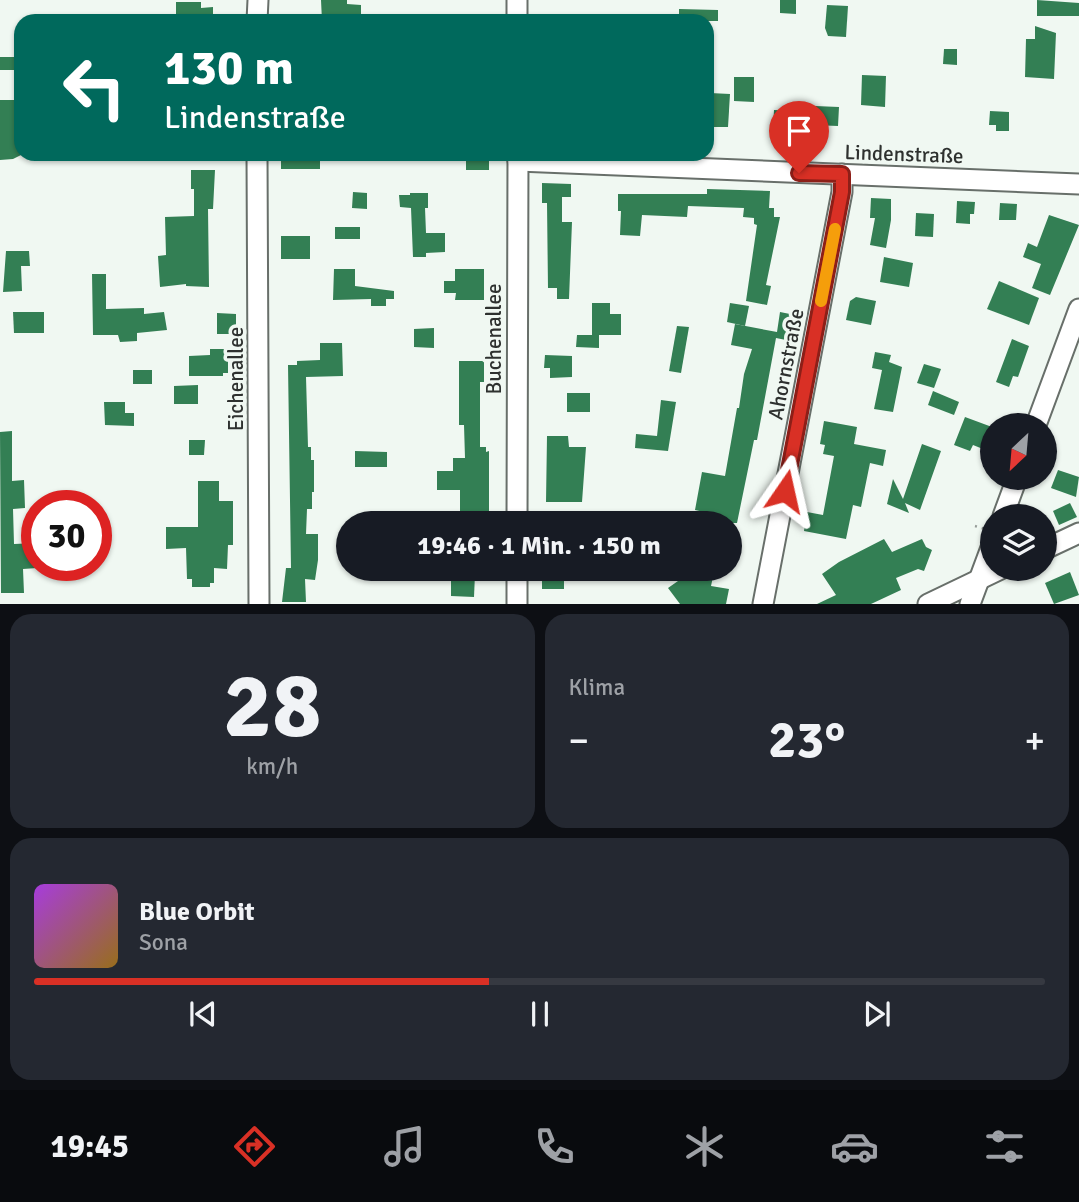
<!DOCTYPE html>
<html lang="de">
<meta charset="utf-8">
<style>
body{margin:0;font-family:Signika,sans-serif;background:#242831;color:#f1f3f6;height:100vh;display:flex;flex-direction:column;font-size:26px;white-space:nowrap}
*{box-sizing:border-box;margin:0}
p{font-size:23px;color:#9ea1a6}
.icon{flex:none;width:38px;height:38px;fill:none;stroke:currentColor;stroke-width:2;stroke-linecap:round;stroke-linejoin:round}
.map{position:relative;height:604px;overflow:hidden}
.drawer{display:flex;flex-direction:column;gap:10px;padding:10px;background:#0d0f14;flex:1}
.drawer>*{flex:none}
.hud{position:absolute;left:14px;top:14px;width:700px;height:147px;border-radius:21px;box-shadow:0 2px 5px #0004;background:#00695c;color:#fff;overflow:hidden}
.needle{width:46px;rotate:206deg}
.fabs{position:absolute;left:980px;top:413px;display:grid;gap:14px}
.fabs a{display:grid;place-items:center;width:77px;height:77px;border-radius:50%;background:#171b24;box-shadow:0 2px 5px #0004;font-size:35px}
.speed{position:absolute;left:21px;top:490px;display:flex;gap:14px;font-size:35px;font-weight:700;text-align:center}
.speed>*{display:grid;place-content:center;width:91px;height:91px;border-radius:50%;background:#171b24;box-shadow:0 2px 5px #0004;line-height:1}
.speed .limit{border:10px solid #d22;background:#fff;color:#111}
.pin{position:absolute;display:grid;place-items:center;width:60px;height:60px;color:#fff;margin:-72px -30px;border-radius:50% 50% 50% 0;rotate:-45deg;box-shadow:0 0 7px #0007}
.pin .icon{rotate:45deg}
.me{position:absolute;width:77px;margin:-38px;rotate:11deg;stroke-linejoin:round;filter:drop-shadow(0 0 5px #0008)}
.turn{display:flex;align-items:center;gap:24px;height:147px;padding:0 35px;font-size:32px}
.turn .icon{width:91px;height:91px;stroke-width:2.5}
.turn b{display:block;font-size:49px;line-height:60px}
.big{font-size:52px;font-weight:700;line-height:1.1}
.drawer .card{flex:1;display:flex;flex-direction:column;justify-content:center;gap:10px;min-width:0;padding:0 24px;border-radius:21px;background:#242831}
.drawer .dial{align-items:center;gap:0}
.dial b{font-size:91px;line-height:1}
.song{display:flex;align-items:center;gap:21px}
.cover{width:84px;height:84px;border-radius:10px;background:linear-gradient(135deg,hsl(280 70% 55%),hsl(40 70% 35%))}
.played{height:7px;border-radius:4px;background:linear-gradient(90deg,#d93025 45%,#363941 45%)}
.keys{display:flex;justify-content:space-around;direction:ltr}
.heat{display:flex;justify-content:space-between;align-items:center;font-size:38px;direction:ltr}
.drawer .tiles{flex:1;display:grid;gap:10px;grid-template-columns:1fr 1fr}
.card:last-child{grid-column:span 2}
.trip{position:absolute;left:336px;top:511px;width:406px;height:70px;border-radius:35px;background:#171b24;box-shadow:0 2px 5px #0004;font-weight:700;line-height:70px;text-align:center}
.dock{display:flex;height:112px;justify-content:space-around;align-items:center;background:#090b0e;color:#9ea1a6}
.dock .icon{width:49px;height:49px}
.dock .active{color:#d93025}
.dock b{font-size:32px;color:#f1f3f6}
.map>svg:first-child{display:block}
.building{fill:#337f54}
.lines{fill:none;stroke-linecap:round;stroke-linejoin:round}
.minor-casing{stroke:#686f6a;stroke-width:23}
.path{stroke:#969c98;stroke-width:2.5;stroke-dasharray:2 5;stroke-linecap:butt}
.minor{stroke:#fff;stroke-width:19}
.route-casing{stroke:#8d1f18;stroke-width:18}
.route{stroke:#d93025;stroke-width:12}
.slow{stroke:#f59e0b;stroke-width:12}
.labels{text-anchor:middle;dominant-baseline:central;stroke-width:7;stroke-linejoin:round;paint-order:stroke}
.street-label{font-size:21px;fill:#2e312f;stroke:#f0f8f2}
</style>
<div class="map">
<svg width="1079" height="604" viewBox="0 0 1079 604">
<rect width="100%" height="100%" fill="#f0f8f2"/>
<!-- building -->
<g class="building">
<polygon points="321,0 347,0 347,4 361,5 361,20 322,21"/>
<polygon points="780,0 796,0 796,14 780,13"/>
<polygon points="1037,0 1079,3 1079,16 1037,16"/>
<polygon points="176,2 201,2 201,8 213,7 213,21 184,21 184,14 176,14"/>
<polygon points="827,5 848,6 846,37 828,36 825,28"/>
<polygon points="679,9 718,10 718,21 679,21"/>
<polygon points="1035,26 1056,33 1054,79 1025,77 1026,39 1035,39"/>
<polygon points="944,49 957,49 957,65 943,64"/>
<polygon points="0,57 18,57 16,70 0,70"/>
<polygon points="862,75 886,76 885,107 861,105"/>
<polygon points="734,77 754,77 754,102 734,101"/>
<polygon points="710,93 730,94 728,127 707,127"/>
<polygon points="0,100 21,100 21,155 13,159 0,160"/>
<polygon points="815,106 839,107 838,126 813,125 812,149 795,148 796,129 773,129 774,110 815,112"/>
<polygon points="990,111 1009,112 1009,131 996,131 996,125 989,125"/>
<rect x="281" y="154" width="39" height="15"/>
<rect x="466" y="154" width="23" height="16"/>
<polygon points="191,170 215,170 213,209 208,209 209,287 186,286 186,284 160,287 158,256 166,255 165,217 194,216 194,189 191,189"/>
<polygon points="542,183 571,184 571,197 562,197 562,222 572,222 569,299 557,299 557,288 548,288 547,203 542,203"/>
<polygon points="707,189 770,191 769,208 774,208 774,217 780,217 766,285 771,286 767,305 746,301 757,225 754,224 754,218 743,217 744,208 688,206 687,217 642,215 640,236 620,235 621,211 618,211 618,194 707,194"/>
<polygon points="353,192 367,193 367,209 352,208"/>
<polygon points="410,193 428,193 428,208 425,208 426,233 445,233 445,252 426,253 426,257 413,257 411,208 400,207 399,195 410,195"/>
<polygon points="871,198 891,199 891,220 886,248 870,245 875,218 870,218"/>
<polygon points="957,201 975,202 974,214 970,214 970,224 956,223"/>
<polygon points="1000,203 1017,204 1016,220 999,220"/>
<polygon points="916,213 934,214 933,237 915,236"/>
<polygon points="1049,215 1079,225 1050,295 1032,288 1041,264 1023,257 1028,243 1037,247"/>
<rect x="335" y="227" width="25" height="12"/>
<rect x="281" y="236" width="29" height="23"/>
<polygon points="6,251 29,251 30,266 21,266 22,291 3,292"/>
<polygon points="884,257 913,263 909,287 880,282"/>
<polygon points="334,269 355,269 355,286 394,291 394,299 386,299 386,306 371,306 371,299 333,300"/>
<polygon points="455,269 484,269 484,300 455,300 456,293 444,293 444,281 455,281"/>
<polygon points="92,274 106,274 106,309 144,308 144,314 164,312 167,330 137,333 137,341 120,342 118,335 93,335"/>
<polygon points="999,281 1039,298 1029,325 987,309"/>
<polygon points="856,297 876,301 871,325 846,320 850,301"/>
<polygon points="592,303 610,303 610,314 621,314 621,335 599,335 599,348 576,347 577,335 592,335"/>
<polygon points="730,303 749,306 745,326 727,322"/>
<polygon points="13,312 44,312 44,333 14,333"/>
<polygon points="780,312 795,315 791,341 776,338 757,440 754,440 737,523 711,523 713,514 695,510 702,472 725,476 737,408 739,408 744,374 752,349 731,345 735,324 777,332"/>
<polygon points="217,313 236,314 236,334 217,334"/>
<polygon points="677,326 689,327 681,373 669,371"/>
<polygon points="434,328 434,348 414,347 414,329"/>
<polygon points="1012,339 1029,346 1018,377 1013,376 1009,387 996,382"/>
<polygon points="320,343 342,343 343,376 306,377 308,447 311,447 311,460 314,460 314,492 312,492 312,509 307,509 306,534 318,534 318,560 315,580 305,579 306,602 282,602 286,568 291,568 288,365 297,365 297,361 320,360"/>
<polygon points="210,349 228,349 228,373 223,373 223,376 189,376 189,356 210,355"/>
<polygon points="875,352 891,355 889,362 902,367 893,412 874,409 882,370 872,368"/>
<polygon points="545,355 572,356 572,377 550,378 550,368 544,368"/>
<polygon points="459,361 484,361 484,382 480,382 480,447 486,447 486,452 489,451 489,523 460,523 460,490 437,490 437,471 453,471 453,458 465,458 464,425 459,425"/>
<polygon points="924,364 941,369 934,388 917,383"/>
<rect x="133" y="370" width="19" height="14"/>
<polygon points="198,385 198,404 174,404 174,386"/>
<polygon points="933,391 959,402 954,415 928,405"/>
<rect x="567" y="393" width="23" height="19"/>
<polygon points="661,400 676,402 668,451 635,448 636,434 657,436"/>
<polygon points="104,402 125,402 125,413 134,413 134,426 105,425"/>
<polygon points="965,417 992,427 992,439 988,451 973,445 970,451 954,445"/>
<polygon points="824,421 857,427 854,444 886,450 883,466 870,463 861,507 853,505 846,539 804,531 807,512 823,515 834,456 823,454 825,445 820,444"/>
<polygon points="12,431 12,481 24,480 25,508 13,509 14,544 37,543 37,568 23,569 24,593 1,593 0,432"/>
<polygon points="547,436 568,436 569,447 586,447 582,502 546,502"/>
<polygon points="189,440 205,440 204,455 189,455"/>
<polygon points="922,444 941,451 920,510 905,503 909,513 887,504 893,479 903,499"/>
<polygon points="355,451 387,452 387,467 355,467"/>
<polygon points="1058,470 1079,477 1076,497 1051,488"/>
<polygon points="198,481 219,481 219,501 233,501 233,545 228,545 227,569 214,568 214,583 210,583 210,587 192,587 192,579 187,579 186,548 166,549 166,527 198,527"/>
<polygon points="1070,503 1077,517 1059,525 1053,511"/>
<polygon points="884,539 892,552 922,539 926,547 932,550 924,571 918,569 896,578 901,590 871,604 817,604 836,595 822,574 839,562"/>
<rect x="542" y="569" width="22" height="20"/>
<polygon points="680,569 714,572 711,586 729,589 726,604 680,604 668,588 678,581"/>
<polygon points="1070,572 1079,595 1054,604 1045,583"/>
<polygon points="451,574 475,574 474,597 451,596"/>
</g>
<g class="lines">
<defs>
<g id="minor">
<polyline points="257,21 258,0"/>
<polyline points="517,21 517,0"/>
<polyline points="257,154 259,604"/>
<polyline points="518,161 1079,184"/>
<polyline points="1036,425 1079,309"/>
<polyline points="1003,516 1017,478"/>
<polyline points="517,523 518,154"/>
<polyline points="1045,549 1079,533"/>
<polyline points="517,604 517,569"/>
<polyline points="763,604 842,192 842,174"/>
<polyline points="928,604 1001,569"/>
<polyline points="970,604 992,545"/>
</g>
</defs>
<!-- minor casing -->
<use href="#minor" class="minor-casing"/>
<!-- path -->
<polyline class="path" points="975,526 985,529"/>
<!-- minor -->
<use href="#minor" class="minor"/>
</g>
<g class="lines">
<defs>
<polyline id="route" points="785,491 842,192 842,174 799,173"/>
</defs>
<!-- route casing -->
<use href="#route" class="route-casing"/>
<!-- route -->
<use href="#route" class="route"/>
<!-- slow -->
<polyline class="slow" points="821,301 835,229"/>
</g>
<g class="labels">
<!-- street labels -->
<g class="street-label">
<text transform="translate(904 154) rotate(2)">Lindenstraße</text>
<text transform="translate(494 339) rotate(-90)">Buchenallee</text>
<text transform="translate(786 364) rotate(-79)">Ahornstraße</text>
<text transform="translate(236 379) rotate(-90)">Eichenallee</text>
</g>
</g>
</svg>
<div class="fabs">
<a><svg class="needle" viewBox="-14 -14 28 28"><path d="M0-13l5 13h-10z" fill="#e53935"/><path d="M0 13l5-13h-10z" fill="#9ea1a6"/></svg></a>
<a><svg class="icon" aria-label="layers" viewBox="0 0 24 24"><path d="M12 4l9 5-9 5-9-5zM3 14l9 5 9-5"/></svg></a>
</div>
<div class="speed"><div class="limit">30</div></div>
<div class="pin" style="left:799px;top:173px;background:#d93025"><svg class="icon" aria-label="arrive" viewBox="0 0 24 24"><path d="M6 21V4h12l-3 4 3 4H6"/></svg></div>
<svg class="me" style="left:785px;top:491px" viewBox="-20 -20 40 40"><path d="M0-17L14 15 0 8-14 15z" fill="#d93025" stroke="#fff" stroke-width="4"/></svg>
<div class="trip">19:46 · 1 Min. · 150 m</div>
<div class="hud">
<div class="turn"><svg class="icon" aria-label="left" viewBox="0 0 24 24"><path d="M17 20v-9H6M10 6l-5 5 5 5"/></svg><div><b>130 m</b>Lindenstraße</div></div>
</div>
</div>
<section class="drawer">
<div class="tiles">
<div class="card dial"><b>28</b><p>km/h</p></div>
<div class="card"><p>Klima</p>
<div class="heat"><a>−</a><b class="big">23°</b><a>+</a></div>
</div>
<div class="card">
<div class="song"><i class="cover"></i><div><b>Blue Orbit</b><p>Sona</p></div></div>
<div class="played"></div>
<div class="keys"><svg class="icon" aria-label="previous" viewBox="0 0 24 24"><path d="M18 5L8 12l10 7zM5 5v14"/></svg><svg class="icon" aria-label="pause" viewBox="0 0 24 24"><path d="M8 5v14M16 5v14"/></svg><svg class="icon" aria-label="next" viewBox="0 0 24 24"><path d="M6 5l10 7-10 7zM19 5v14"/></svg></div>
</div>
</div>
</section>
<nav class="dock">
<b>19:45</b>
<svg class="icon active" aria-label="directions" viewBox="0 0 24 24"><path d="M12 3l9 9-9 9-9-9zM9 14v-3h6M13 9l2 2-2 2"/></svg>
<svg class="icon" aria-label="music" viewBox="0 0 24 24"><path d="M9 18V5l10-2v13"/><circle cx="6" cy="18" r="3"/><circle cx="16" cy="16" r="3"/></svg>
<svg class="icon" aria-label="phone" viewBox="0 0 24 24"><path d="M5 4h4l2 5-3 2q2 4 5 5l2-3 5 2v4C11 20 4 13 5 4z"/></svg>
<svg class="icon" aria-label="climate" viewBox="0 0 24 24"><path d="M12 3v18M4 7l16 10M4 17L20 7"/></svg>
<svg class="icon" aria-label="car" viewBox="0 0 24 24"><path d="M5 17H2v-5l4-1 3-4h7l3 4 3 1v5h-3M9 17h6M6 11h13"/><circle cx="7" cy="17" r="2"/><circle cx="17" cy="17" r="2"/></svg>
<svg class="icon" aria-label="filters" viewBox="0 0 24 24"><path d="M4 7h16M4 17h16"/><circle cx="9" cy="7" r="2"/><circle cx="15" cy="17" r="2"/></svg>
</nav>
